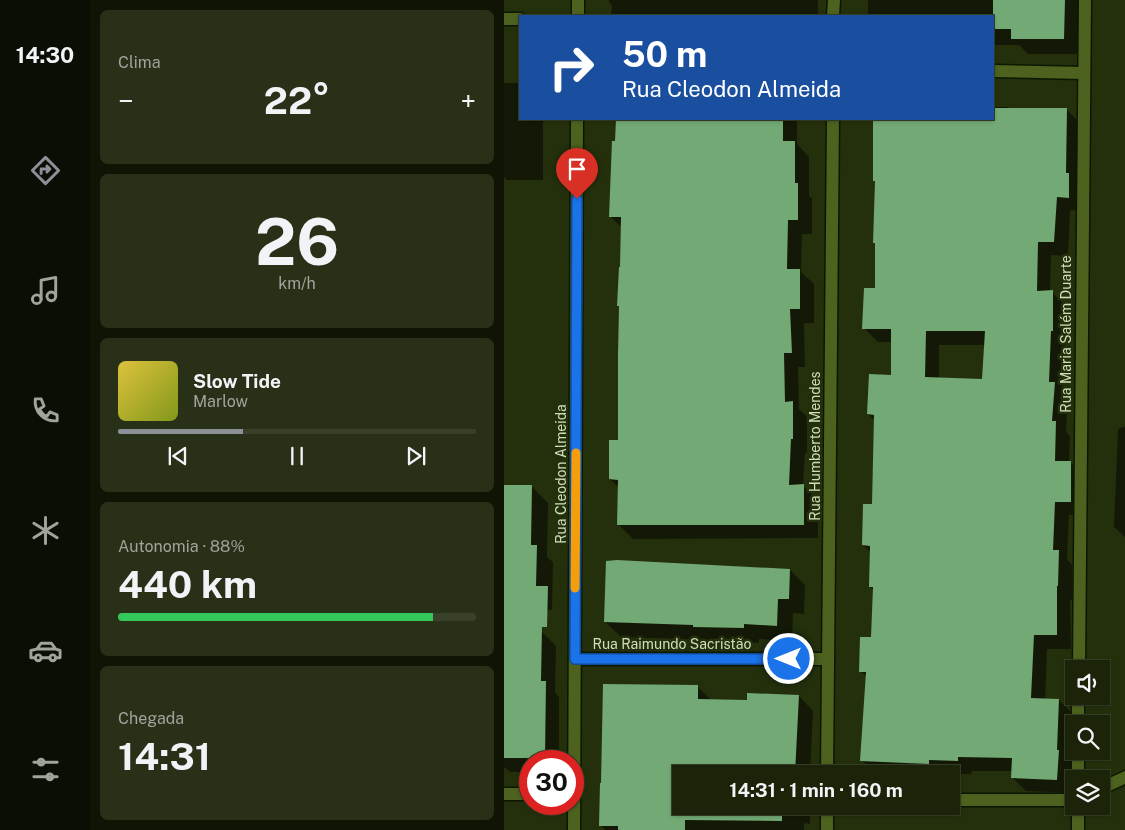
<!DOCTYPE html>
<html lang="pt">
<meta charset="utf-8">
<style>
body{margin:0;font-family:"Public Sans",sans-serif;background:#283017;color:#f1f3f6;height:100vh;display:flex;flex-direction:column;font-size:19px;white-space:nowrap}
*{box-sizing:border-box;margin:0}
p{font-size:16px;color:#a0a49c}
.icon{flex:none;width:28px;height:28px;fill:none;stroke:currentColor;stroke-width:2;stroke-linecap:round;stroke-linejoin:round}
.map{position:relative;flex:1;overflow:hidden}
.side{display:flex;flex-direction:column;gap:10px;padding:10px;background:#0f1405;width:414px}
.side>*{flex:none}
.guide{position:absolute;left:15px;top:15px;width:475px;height:105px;border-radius:0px;box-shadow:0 1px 4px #0004,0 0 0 1px #39412a;background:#1a4fa0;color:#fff;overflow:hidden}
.fabs{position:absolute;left:561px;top:660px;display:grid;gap:10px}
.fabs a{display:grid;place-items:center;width:45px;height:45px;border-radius:0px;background:#1b2409;box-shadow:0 1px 4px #0004,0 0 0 1px #39412a;font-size:25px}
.speed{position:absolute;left:15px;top:750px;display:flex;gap:10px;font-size:25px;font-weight:700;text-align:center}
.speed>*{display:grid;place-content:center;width:65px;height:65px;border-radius:50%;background:#1b2409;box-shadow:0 1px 4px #0004,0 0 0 1px #39412a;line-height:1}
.speed .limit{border:8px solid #d22;background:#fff;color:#111}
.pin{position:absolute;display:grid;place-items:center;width:42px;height:42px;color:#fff;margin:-51px -21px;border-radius:50% 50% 50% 0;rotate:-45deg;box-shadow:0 0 5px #0007}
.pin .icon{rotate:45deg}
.me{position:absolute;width:55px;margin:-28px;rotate:270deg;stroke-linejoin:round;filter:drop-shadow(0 0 4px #0008)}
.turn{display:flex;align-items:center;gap:18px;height:105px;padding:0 20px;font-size:22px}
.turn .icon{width:65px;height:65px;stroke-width:2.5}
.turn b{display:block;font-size:35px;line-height:42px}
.big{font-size:38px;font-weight:700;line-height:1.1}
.side .widget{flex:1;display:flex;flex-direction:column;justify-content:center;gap:8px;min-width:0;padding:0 18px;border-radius:8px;background:#283017}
.side .dial{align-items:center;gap:0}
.dial b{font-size:65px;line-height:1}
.song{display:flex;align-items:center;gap:15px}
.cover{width:60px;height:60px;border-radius:8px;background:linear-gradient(135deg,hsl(50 70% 55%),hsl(70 70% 35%))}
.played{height:5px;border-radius:2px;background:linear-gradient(90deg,#8c9099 35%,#39412a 35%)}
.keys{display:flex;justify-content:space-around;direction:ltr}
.heat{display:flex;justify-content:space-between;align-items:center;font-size:28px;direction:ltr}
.charge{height:8px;border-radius:4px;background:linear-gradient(90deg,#34c759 88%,#39412a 0)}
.trip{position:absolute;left:168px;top:765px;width:288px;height:50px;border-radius:0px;background:#1b2409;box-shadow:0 1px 4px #0004,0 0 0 1px #39412a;font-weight:700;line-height:50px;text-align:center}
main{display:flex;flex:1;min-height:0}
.menu{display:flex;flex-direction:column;width:90px;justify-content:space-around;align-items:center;background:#0b0e04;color:#a0a49c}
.menu .icon{width:35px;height:35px}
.menu .selected{color:#8c9099}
.menu b{font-size:22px;color:#f1f3f6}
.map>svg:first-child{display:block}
.shadow{fill:#0007;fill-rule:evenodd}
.building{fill:#72a974;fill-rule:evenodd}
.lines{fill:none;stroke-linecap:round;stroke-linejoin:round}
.street-casing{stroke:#0d1700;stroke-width:15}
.street{stroke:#4c621e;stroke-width:12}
.route-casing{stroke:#114b97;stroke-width:12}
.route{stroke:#1a73e8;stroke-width:9}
.slow{stroke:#f59e0b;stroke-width:9}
.labels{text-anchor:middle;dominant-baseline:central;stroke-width:5;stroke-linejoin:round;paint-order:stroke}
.street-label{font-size:14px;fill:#d0debc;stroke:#24300c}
</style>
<main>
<nav class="menu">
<b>14:30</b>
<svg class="icon selected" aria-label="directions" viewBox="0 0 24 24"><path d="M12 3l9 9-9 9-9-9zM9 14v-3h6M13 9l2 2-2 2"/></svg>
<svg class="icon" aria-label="music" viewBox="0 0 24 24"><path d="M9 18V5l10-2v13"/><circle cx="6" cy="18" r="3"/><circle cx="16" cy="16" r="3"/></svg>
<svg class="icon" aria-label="phone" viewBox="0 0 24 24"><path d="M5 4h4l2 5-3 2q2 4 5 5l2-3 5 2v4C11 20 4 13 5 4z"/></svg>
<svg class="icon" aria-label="climate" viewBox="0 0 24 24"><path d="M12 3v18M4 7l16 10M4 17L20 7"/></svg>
<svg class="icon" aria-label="car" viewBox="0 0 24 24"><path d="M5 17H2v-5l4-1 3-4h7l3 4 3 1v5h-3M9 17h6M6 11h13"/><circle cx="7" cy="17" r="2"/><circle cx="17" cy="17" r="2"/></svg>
<svg class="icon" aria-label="filters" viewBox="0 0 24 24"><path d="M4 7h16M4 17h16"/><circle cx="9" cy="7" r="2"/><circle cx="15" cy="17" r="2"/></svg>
</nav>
<section class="side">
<div class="widget"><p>Clima</p>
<div class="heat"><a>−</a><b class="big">22°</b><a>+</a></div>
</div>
<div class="widget dial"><b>26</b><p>km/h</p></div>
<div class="widget">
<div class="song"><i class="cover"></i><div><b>Slow Tide</b><p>Marlow</p></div></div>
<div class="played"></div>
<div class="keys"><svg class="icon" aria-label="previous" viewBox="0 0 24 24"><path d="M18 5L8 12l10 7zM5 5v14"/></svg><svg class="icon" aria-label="pause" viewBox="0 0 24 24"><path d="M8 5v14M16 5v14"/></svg><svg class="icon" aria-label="next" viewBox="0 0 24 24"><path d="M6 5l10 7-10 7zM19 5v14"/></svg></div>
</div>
<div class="widget"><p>Autonomia · 88%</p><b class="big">440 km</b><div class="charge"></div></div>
<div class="widget"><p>Chegada</p><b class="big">14:31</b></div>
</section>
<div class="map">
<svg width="622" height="830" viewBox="0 0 622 830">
<rect width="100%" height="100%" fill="#24300c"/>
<!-- shadow -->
<g class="shadow">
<polygon points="105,0 314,0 314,16 107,16 108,5 105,2"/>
<polygon points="364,0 576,0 575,54 524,54 515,45 489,45 489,16 364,16"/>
<polygon points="0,83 16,83 16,119 39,119 39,180 3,180 0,177"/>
<path d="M489 107H504L506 109H562L576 123 578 211 566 210 564 256 547 255 546 292H548L562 306V345H561L558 392 564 397 562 432 566 436 565 463H567L580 477V515H565L563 559 568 565V600H566L567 649H543L541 700H555L569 714 567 763 569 765 567 793 522 791 508 777 509 771H468L467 774H371L358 760 363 677 356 671 369 638 370 591 366 586 367 553 359 545 369 505 371 421 364 414 388 376V342H374L360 328 372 290V182L371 180 370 119H489ZM435 345H481L479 380 435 378Z"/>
<polygon points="113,119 293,119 293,144 305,157 305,196 308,198 308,234 298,234 297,272 310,284 310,323 300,323 301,367 294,367 295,409 303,417 303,453 301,453 299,486 314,500 314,538 129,539 115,525 115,488 106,479 116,441 116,308 114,306 118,268 118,228 106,216 113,142"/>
<polygon points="622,426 622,538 610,527 614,429"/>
<polygon points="0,486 28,487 44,503 43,557 49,562 48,610 0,608"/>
<polygon points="286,570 301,585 300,614 289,613 288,641 255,639 255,643 206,642 203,640 117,637 101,622"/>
<polygon points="0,632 38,632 52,646 51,692 55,697 55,761 26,761 26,772 6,772 0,767"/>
<polygon points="194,687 208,701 244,702 295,696 309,711 306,774 176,774 176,806 306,806 306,824 300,823 300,830 101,830 97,825"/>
</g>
<!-- building -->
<g class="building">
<polygon points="489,0 561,0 560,39 507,39 507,29 489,29"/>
<path d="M489 108H563L562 173H565V198L553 197 550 242H534L533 291 549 290V331H547L545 382H551L548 421H552L551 461H567V502H551L549 550H555L554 586H553V635H530L527 698 555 699 553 750H555L553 780 507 778 508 758 454 757V761L425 760V764L356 761 362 672H355L356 637H367L369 587H365L366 546 358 545 359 504H368L370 415 363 414 365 374 387 375V329H358L360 288H371V243H369L371 181H369V119H489ZM422 331H481L478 379 421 377Z"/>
<polygon points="112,119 279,119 279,141 291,141 291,183 294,183 294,220 284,220 283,269 296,269 296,309 286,309 288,353 280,353 281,402 289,401 289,439 287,439 285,485 300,484 300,525 113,525 114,480 105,479 105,440 114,440 114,354 115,306 113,306 115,267 116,267 117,217 105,217 108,141 111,141"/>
<polygon points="0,485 28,485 27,545 33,545 32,586 44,586 43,627 38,627 37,681 42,681 41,758 0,758"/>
<polygon points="113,560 286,569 285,599 274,599 273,626 240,624 240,628 189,627 189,625 100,622 102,561"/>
<polygon points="99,684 194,685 194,699 243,700 243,693 295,695 291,774 176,774 176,806 290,806 290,809 278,809 278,821 181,820 181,830 114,830 114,826 95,826 96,783 97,783"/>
</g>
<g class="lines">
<defs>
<g id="street">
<polyline points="74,16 74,0"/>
<polyline points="329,16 330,0"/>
<polyline points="0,19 16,19"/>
<polyline points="489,71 580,73"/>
<polyline points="71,659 324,659"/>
<polyline points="575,669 581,0"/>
<polyline points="574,724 574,696"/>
<polyline points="323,774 329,119"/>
<polyline points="574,779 574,751"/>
<polyline points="598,788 622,777"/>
<polyline points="0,794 26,794"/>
<polyline points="446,800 570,800"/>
<polyline points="574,806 574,830"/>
<polyline points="70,830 73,119"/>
<polyline points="323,830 323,806"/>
</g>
</defs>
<!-- street casing -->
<use href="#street" class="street-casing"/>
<!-- street -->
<use href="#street" class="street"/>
</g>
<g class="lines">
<defs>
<polyline id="route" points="73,199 71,659 285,659"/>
</defs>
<!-- route casing -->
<use href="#route" class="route-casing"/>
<!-- route -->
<use href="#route" class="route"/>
<!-- slow -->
<polyline class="slow" points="71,588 72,453"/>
</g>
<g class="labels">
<!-- street labels -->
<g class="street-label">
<text transform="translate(562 334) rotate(-90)">Rua Maria Salém Duarte</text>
<text transform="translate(311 446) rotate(-90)">Rua Humberto Mendes</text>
<text transform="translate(57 474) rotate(-90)">Rua Cleodon Almeida</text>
<text x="168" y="644">Rua Raimundo Sacristão</text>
</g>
</g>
</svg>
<div class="fabs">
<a><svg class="icon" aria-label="sound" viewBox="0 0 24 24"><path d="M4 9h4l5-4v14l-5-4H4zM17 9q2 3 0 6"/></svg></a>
<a><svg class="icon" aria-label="search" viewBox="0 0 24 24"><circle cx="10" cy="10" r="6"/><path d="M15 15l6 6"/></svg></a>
<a><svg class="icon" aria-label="layers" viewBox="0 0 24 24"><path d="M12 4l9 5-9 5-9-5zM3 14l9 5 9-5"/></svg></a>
</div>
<div class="speed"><div class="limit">30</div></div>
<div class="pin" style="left:73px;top:199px;background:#d93025"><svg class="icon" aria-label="arrive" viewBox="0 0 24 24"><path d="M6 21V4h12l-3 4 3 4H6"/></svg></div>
<svg class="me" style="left:285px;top:659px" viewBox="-20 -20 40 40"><circle r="17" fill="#1a73e8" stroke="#fff" stroke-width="3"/><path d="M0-11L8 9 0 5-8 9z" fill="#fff"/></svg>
<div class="trip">14:31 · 1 min · 160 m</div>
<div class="guide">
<div class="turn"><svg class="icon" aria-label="right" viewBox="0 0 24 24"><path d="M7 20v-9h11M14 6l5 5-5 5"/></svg><div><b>50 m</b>Rua Cleodon Almeida</div></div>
</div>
</div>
</main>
